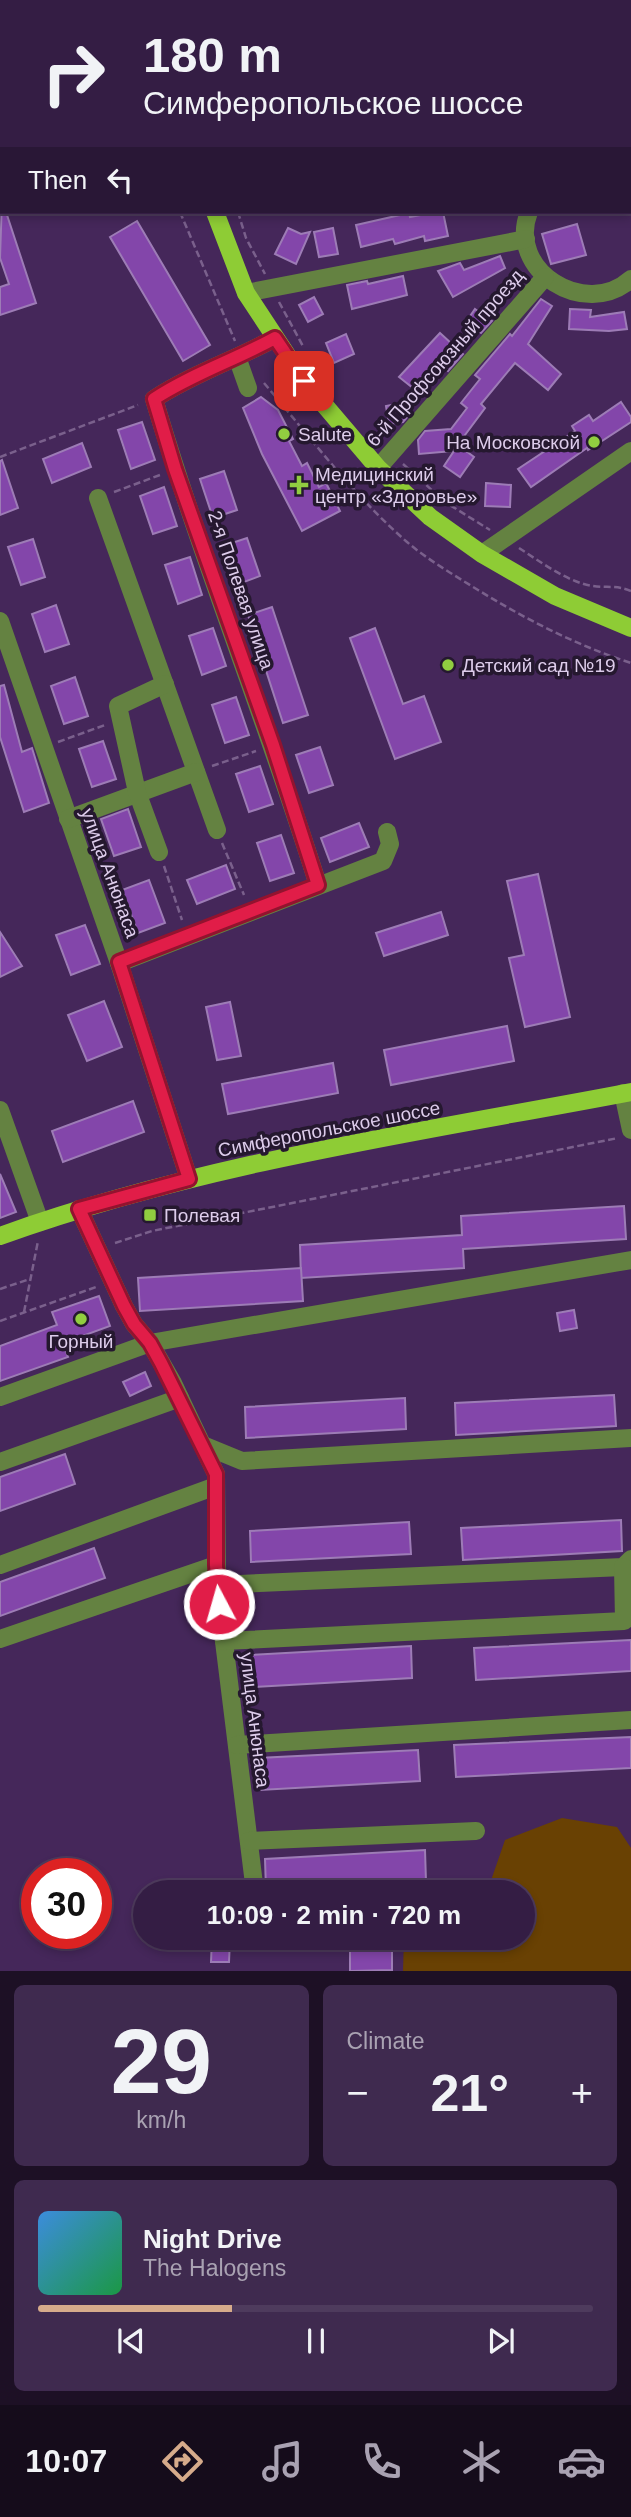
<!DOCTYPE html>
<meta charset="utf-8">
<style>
body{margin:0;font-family:Helvetica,sans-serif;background:#3f2a4f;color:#f1f3f6;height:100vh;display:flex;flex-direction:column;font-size:26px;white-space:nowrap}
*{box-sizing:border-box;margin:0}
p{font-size:23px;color:#a9a2b2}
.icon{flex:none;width:38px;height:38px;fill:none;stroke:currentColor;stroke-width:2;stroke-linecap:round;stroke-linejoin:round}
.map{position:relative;height:1971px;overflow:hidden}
.side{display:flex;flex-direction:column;gap:14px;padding:14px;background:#1d1025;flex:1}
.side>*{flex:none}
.guide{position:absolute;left:0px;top:0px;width:632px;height:214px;box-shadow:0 4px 10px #0003,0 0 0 2px #4e3b5d;background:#341d44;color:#f1f3f6;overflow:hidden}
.speed{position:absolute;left:21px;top:1858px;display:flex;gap:14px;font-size:35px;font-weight:700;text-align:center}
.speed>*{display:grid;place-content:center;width:91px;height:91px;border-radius:50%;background:#341d44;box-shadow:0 4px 10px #0003,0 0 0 2px #4e3b5d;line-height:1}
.speed .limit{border:10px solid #d22;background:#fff;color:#111}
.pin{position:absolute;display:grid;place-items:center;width:60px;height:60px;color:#fff;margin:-30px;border-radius:14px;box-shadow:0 4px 10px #0006}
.me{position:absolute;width:77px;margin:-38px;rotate:354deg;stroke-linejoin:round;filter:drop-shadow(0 0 5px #0008)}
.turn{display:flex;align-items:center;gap:24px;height:147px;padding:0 28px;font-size:32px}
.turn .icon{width:91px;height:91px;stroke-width:2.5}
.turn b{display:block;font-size:49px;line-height:60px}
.then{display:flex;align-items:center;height:66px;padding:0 28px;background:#0003;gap:14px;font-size:26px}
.big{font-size:52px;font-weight:600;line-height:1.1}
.side .card{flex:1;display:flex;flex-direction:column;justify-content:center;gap:10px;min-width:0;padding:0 24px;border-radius:10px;background:#3f2a4f}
.side .dial{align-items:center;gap:0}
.dial b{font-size:91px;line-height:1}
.song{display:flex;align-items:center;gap:21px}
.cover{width:84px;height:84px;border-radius:10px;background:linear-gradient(135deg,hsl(210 70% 55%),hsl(140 70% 35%))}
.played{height:7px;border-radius:4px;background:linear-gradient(90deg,#d6ab8b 35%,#4e3b5d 35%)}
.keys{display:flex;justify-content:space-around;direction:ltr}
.heat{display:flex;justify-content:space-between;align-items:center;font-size:38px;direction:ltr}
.side .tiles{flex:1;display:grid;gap:14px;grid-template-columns:1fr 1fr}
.card:last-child{grid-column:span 2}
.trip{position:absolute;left:133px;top:1880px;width:402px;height:70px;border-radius:35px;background:#341d44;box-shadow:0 4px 10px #0003,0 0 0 2px #4e3b5d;font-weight:600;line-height:70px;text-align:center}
.tabs{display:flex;height:112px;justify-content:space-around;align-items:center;background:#150c1b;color:#a9a2b2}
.tabs .icon{width:49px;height:49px}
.tabs .active{color:#d6ab8b}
.tabs b{font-size:32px;color:#f1f3f6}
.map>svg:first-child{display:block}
.green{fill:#694103}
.building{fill:#8346aa;stroke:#9d7cb6;stroke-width:2}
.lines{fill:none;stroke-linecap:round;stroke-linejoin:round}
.path{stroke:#7a608c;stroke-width:2.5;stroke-dasharray:7 3.5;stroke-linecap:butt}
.minor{stroke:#648241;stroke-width:18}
.major{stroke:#8ecc35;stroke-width:18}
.route-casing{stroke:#92132f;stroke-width:18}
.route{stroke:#e11d48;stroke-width:12}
.poi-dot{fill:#91cd40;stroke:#25182f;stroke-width:2.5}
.labels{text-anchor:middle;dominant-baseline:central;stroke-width:7;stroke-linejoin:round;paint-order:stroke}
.street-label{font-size:19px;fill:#ddcceb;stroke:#25182f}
.poi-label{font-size:19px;fill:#ddcceb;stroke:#25182f;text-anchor:start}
</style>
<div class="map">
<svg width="631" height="1971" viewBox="0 0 631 1971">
<rect width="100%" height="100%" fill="#45275a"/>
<!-- green -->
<polygon class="green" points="562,1818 617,1827 631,1848 631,1971 403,1971 404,1937 523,1937 523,1892 487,1892 505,1840"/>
<!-- building -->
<g class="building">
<polygon points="2,200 2,212 6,212 36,303 0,315 0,287 9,284 0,258"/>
<polygon points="436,212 443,212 448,236 425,241 424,236 395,244 393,239 361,247 356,225 409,213 410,217"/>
<polygon points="137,221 210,345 183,361 110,237"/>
<polygon points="577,224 586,255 551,264 542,234"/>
<polygon points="288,228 301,234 310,232 296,264 275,254"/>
<polygon points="333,228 338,254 319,257 314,232"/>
<polygon points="500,256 505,268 453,297 438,271 460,263 464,270"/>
<polygon points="403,276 407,295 352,309 347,285 367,281 368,284"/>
<polygon points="314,297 323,314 308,322 299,305"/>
<polygon points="541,299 552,306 528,344 561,374 548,390 515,363 481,404 485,408 453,451 419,454 418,440 425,431 451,429 467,408 461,403 480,379 475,375 510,334 512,336"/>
<polygon points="475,309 492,321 481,333 466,322"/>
<polygon points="570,309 591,310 590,317 624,312 627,329 609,331 569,329"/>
<polygon points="440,333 463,354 448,371 441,365 418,392 399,377"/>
<polygon points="346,334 354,354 334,363 326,343"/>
<polygon points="261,397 278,410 293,439 289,441 302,466 307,463 319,487 326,483 340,511 302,531 262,454 243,408"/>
<polygon points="407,402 409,415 403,422 389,424 386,406"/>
<polygon points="621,402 631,417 631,422 588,450 587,448 531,487 518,469 575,431 572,426 589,415 593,421"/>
<polygon points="142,422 155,460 131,469 118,430"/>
<polygon points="82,443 91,467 52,483 43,459"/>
<polygon points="458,445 474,457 460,477 444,466"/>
<polygon points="2,460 18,508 0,515 0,461"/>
<polygon points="224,471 237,510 213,518 200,479"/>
<polygon points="486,483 511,485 510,507 485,506"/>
<polygon points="164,487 177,526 153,534 140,496"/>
<polygon points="247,538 260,576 236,585 223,546"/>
<polygon points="33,539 45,577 21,585 8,547"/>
<polygon points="190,557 202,595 178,604 165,565"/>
<polygon points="56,605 69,644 45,652 32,614"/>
<polygon points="272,607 308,715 283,723 248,615"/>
<polygon points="213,628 226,666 202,675 189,636"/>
<polygon points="375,628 403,704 424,696 441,742 395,759 350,638"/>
<polygon points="75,677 88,716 64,724 51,686"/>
<polygon points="4,685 22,752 32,748 49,803 24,812 0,737 0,686"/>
<polygon points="236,697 249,735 225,743 212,705"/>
<polygon points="103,741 116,779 92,787 79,749"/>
<polygon points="320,747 333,785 309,793 296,755"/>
<polygon points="260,766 273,804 249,812 236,774"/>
<polygon points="128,809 141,847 114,856 101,819"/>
<polygon points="359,823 369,847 330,862 321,838"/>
<polygon points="281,835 294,873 270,881 257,843"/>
<polygon points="226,865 235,889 197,904 187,880"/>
<polygon points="538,874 570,1017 525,1027 509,958 524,955 507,881"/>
<polygon points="149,880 165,923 138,933 122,890"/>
<polygon points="441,912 448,935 384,956 376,933"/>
<polygon points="85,925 100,964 71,975 56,935"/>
<polygon points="0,932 22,966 0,977"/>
<polygon points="104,1001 122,1047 87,1061 68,1015"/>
<polygon points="230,1002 241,1056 217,1060 206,1007"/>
<polygon points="507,1026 514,1061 391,1085 384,1050"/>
<polygon points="333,1063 338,1093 228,1114 222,1084"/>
<polygon points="133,1101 144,1132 63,1162 52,1131"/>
<polygon points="0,1174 16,1212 0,1218"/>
<polygon points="624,1206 626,1239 463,1249 464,1268 301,1278 300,1245 462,1235 461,1216"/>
<polygon points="301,1268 303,1301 140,1311 138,1278"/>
<polygon points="99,1296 110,1326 63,1343 68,1357 0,1381 0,1346 57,1325 52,1312"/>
<polygon points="574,1310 577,1328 560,1331 557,1313"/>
<polygon points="145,1372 151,1386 130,1396 123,1382"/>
<polygon points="614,1395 616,1426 456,1435 455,1403"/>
<polygon points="405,1398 406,1429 246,1438 245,1407"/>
<polygon points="65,1454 75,1484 0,1511 0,1477"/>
<polygon points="621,1520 622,1551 463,1560 461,1528"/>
<polygon points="409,1522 411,1554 251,1562 250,1531"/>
<polygon points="94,1548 105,1578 0,1616 0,1582"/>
<polygon points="631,1640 631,1671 476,1680 474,1648"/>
<polygon points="411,1646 412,1678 252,1687 251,1655"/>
<polygon points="631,1737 631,1768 456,1777 454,1745"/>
<polygon points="418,1750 420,1781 260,1790 258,1758"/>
<polygon points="425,1850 426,1882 266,1890 265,1859"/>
<polygon points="212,1938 230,1939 229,1962 211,1962"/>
<polygon points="392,1946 392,1970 350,1971 350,1947"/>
</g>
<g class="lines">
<!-- path -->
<g class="path">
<polyline points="123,0 124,2"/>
<polyline points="180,212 235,341"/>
<polyline points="238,212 246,238 265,274"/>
<polyline points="279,302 304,348"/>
<path d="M264 383C310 437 354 496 407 542 428 560 454 575 478 590 527 620 576 645 631 663"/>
<polyline points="0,457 138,405"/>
<polyline points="403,464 445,502 490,530"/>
<polyline points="114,492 160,475"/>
<path d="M519 548C539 561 569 583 593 586 607 588 617 585 631 591"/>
<polyline points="58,742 105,725"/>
<polyline points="212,766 256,751"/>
<polyline points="222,843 244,895"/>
<polyline points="164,866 182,920"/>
<polyline points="115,1243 152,1231 618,1138"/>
<polyline points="0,1289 30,1279"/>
<polyline points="24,1312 38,1241"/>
<polyline points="0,1321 96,1287"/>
</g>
<!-- minor -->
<g class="minor">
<polyline points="502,0 503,2"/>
<polyline points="162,2 166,0"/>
<polyline points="630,17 631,17"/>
<polyline points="630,181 631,182"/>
<path d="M529 212C506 270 585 320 631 279"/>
<polyline points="246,293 526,239"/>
<path d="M275 338C235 360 192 374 154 399 203 563 267 722 318 885"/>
<polyline points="237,357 248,388"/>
<polyline points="378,468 545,277"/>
<polyline points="98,498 217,830"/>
<polyline points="482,554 631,451"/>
<polyline points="0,621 119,963 189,1179"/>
<polyline points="68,819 196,772"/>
<polyline points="159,852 137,792 118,706 165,684"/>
<polyline points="119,963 383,861 390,844 387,832"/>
<polyline points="623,1093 631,1130"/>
<polyline points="0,1110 40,1222"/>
<polyline points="79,1209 124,1306 134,1324 150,1343 173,1383 216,1474 217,1585 255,1892"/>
<polyline points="0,1397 150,1343 631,1260"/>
<polyline points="203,1445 242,1461 631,1438"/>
<polyline points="0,1462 180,1398"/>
<polyline points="0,1565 216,1486"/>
<polyline points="217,1585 623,1567 631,1559"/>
<polyline points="0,1639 216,1565"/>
<polyline points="224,1641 624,1621 623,1567"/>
<polyline points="237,1745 631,1720"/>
<polyline points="249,1841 476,1831"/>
</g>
<!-- major -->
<g class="major">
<polyline points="150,0 151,2"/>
<polyline points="215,212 246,293 304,381 378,468 430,517 482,554 555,596 631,628"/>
<path d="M0 1236C202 1163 421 1132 631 1092"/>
</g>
</g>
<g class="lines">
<defs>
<path id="route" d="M219 1604 216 1565V1474L161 1363 150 1343 134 1324 124 1306 79 1209 189 1179 119 962 318 885 273 745 175 469 154 399C192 374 235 360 275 338L304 381"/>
</defs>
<!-- route casing -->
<use href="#route" class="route-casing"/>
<!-- route -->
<use href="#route" class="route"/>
</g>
<!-- markers -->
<g class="poi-dot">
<circle cx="284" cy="434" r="7"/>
<circle cx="594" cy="442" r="7"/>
<path d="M295.5 474.5h7v7h7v7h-7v7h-7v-7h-7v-7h7z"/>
<circle cx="448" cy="665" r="7"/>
<rect x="143" y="1208" width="14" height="14" rx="3.5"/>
<circle cx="81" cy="1319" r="7"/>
</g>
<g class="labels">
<!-- street labels -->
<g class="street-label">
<text transform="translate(445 358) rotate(-49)">6-й Профсоюзный проезд</text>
<text transform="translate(241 590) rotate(71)">2-я Полевая улица</text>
<text transform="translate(110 873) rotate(70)">улица Анюнаса</text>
<text transform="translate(329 1129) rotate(-11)">Симферопольское шоссе</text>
<text transform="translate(255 1720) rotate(83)">улица Анюнаса</text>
</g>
<!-- poi labels -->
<g class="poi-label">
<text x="298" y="434">Salute</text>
<text x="580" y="442" text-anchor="end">На Московской</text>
<text x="315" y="474">Медицинский<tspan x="315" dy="22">центр «Здоровье»</tspan></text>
<text x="462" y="665">Детский сад №19</text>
<text x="164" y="1215">Полевая</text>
<text x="81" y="1341" text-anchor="middle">Горный</text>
</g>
</g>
</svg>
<div class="speed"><div class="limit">30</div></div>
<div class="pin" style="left:304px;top:381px;background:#d93025"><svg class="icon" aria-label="arrive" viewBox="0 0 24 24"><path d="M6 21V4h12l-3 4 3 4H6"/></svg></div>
<svg class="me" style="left:219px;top:1604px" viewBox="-20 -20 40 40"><circle r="17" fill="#e11d48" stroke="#fff" stroke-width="3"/><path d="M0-11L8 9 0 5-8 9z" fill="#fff"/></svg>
<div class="trip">10:09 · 2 min · 720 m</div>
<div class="guide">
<div class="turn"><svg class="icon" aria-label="right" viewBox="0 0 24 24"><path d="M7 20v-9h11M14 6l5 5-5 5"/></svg><div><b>180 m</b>Симферопольское шоссе</div></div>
<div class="then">Then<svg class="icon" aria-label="left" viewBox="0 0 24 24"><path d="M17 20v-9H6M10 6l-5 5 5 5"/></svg></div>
</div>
</div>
<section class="side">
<div class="tiles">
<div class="card dial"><b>29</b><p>km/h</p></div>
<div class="card"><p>Climate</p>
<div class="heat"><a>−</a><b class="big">21°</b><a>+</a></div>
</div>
<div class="card">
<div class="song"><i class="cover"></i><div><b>Night Drive</b><p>The Halogens</p></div></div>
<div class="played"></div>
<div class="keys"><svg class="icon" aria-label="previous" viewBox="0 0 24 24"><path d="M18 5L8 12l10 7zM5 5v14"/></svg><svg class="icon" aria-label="pause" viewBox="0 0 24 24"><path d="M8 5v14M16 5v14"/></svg><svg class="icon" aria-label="next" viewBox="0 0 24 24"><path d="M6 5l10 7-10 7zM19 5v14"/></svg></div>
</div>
</div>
</section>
<nav class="tabs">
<b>10:07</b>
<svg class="icon active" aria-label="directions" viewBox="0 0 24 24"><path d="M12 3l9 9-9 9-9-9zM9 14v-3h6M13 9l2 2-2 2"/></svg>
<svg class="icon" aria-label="music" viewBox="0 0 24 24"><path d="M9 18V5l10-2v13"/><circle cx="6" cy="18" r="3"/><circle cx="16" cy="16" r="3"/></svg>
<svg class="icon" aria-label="phone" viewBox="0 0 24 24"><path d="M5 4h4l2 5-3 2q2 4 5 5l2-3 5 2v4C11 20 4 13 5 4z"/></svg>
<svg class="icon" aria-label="climate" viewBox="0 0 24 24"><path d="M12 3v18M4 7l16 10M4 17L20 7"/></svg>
<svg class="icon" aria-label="car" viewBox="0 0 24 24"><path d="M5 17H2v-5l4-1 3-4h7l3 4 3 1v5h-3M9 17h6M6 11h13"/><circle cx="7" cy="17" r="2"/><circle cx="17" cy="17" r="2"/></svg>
</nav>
